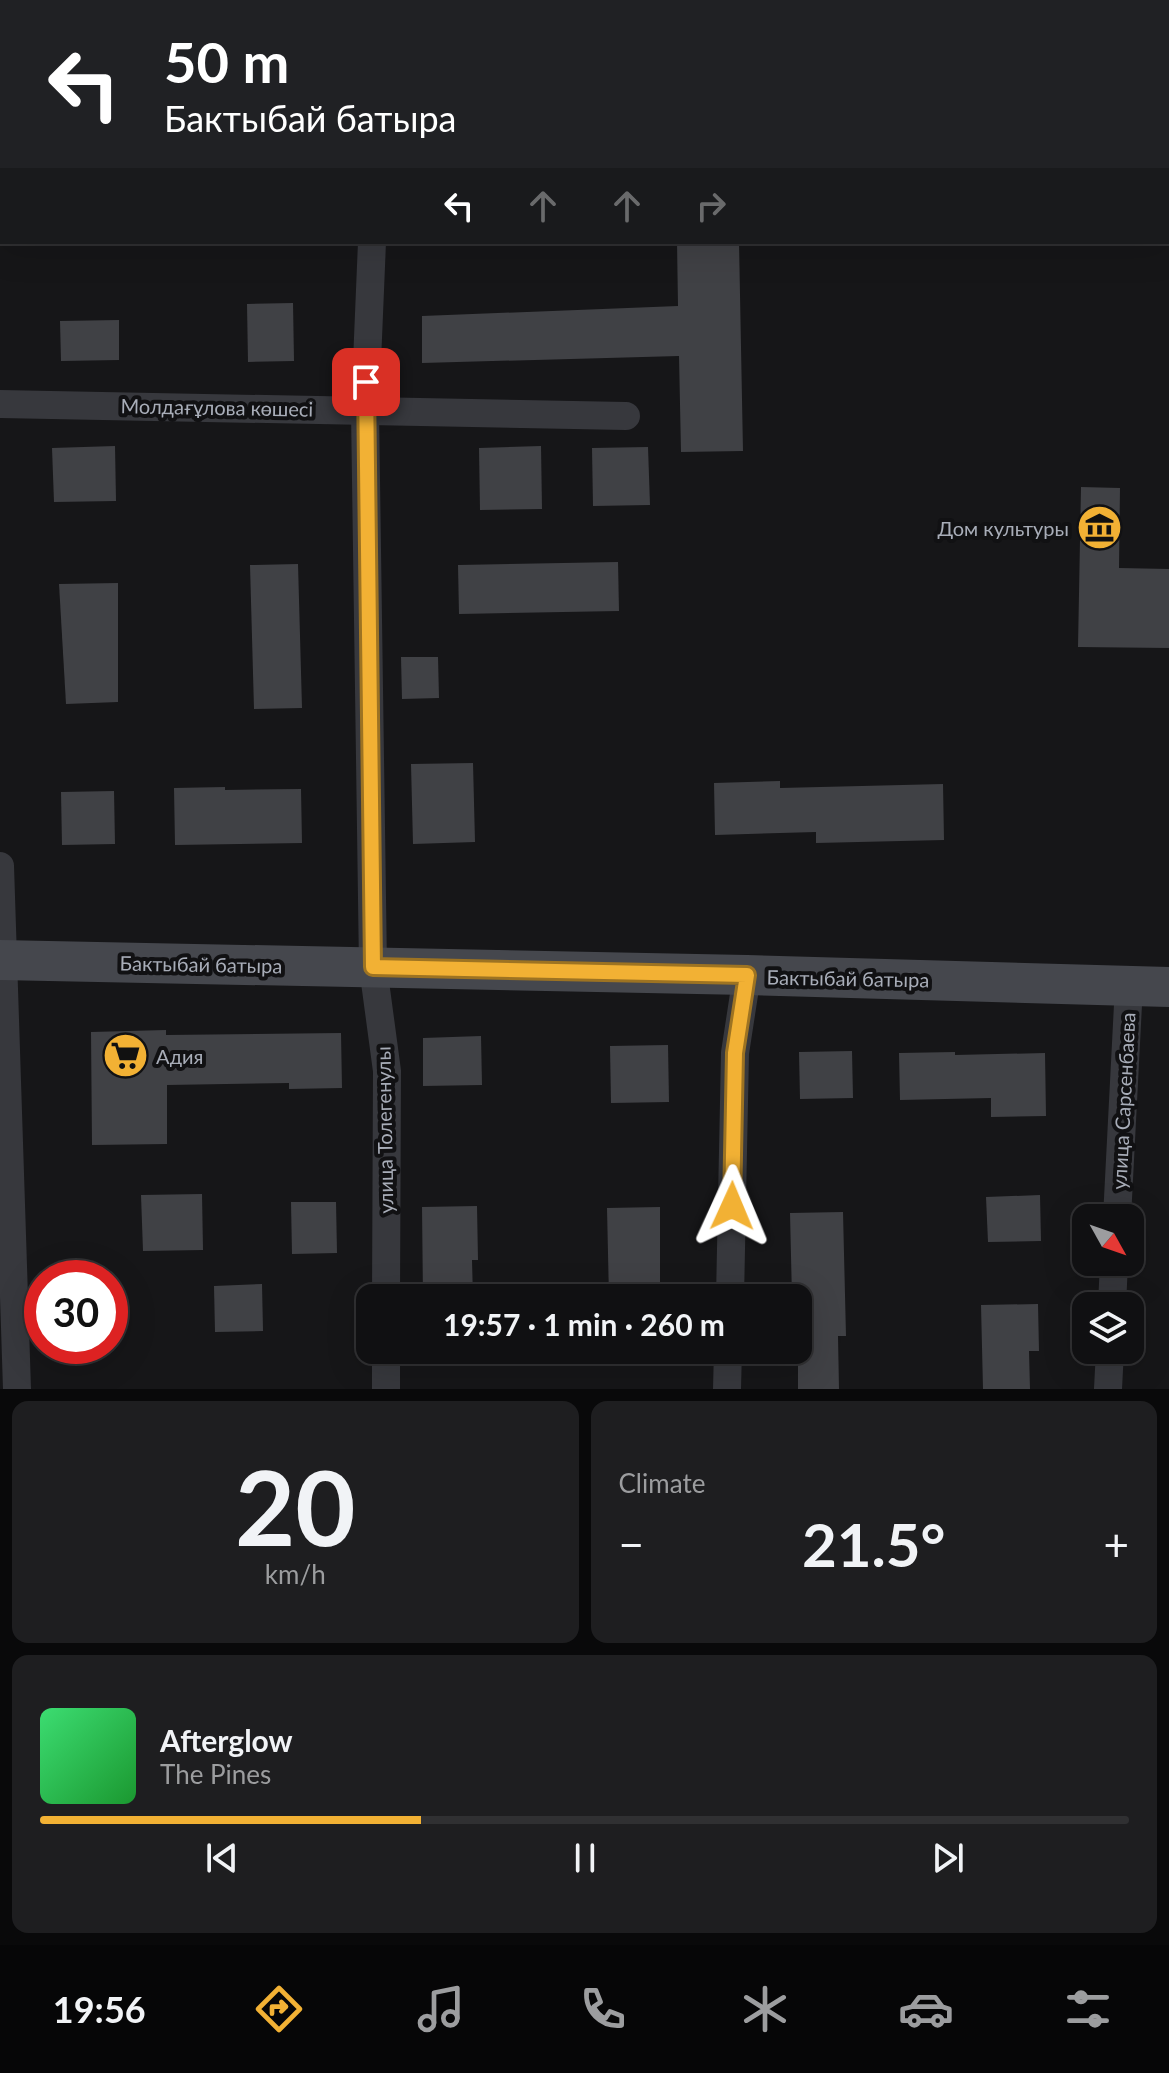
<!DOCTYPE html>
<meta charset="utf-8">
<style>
body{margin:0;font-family:Lato,sans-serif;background:#1e1e20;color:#f1f3f6;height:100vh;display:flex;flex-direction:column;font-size:30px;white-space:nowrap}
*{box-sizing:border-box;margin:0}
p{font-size:26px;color:#9c9d9f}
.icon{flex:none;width:44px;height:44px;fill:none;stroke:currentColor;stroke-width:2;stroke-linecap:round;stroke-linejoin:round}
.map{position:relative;height:1389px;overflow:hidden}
.drawer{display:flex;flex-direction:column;gap:12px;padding:12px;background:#09090a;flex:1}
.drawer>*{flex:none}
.banner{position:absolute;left:0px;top:0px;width:1170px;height:244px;box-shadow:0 8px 32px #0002,0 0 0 2px #303032;background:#202124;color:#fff;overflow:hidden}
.needle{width:52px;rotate:130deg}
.buttons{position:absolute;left:1072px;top:1204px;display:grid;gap:16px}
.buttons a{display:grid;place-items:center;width:72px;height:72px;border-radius:16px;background:#101012;box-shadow:0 8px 32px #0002,0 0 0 2px #303032;font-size:40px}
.speed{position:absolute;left:24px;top:1260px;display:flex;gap:16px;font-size:40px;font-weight:700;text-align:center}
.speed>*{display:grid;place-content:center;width:104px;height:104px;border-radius:50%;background:#101012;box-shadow:0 8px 32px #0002,0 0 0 2px #303032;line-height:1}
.speed .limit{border:12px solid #d22;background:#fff;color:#111}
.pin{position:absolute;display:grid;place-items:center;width:68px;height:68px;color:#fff;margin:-34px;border-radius:16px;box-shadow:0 4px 12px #0006}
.me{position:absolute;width:88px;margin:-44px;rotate:1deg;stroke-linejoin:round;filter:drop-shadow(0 0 6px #0008)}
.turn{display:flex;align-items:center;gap:28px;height:168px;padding:0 32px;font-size:36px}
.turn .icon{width:104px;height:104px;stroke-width:2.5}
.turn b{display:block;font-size:56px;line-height:68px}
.lanes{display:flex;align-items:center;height:76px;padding:0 32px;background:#0003;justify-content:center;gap:40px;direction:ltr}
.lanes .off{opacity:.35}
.big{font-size:60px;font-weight:700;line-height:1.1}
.drawer .tile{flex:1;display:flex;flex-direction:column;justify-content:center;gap:12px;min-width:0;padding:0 28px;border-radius:16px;background:#1e1e20}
.drawer .dial{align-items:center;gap:0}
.dial b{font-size:104px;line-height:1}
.song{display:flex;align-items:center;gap:24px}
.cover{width:96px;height:96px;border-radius:12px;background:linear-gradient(135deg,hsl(140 70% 55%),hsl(130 70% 35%))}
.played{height:8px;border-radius:4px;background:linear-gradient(90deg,#f2b134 35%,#303032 35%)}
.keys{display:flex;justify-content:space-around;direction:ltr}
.heat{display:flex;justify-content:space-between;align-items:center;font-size:44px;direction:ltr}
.drawer .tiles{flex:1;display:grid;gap:12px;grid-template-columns:1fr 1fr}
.tile:last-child{grid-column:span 2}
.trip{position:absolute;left:356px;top:1284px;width:456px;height:80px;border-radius:16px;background:#101012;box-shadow:0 8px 32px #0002,0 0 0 2px #303032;font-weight:700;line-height:80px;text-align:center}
.menu{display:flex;height:128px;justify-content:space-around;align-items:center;background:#060607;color:#9c9d9f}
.menu .icon{width:56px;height:56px}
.menu .current{color:#f2b134}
.menu b{font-size:36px;color:#f1f3f6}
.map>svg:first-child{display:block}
.building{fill:#404145}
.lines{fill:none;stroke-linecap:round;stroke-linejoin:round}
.street{stroke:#37383d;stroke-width:28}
.secondary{stroke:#45474d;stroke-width:40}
.route-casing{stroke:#9d7322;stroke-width:20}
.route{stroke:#f2b134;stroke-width:14}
.labels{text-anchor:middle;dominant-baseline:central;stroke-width:8;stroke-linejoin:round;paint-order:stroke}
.street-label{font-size:20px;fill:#a8adb8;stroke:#111113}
.poi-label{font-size:20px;fill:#a8adb8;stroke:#111113;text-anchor:end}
</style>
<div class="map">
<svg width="1169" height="1389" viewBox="0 0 1169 1389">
<rect width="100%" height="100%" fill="#161618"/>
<!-- building -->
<g class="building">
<polygon points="677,242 739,242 743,451 681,452 679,356 422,363 422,316 678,306"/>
<polygon points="293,303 294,361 248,362 247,304"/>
<polygon points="119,320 119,360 61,361 60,321"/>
<polygon points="115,446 116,501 54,502 52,448"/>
<polygon points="541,446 542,509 480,510 479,448"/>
<polygon points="648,447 650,505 593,506 592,448"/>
<polygon points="1081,487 1120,488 1119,568 1169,569 1169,648 1078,647"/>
<polygon points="618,562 619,611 459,614 458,565"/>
<polygon points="298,564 302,708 254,709 250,565"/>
<polygon points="118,583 118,702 66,704 59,584"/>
<polygon points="401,657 438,657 439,698 402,699"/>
<polygon points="473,763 475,842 413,844 411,764"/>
<polygon points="780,781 780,788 943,784 944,840 816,843 816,832 715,835 714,783"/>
<polygon points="225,787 225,790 301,789 302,843 175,845 174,788"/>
<polygon points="114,791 115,844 62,845 61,792"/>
<polygon points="166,1030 166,1035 341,1033 342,1088 289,1089 289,1083 167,1085 167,1144 92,1145 91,1032"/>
<polygon points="481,1036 482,1085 423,1086 423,1038"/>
<polygon points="668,1045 669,1102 611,1103 610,1046"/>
<polygon points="852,1051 853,1098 800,1099 799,1052"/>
<polygon points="955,1052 955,1055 1045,1053 1046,1116 991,1117 991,1098 900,1100 899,1053"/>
<polygon points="202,1194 203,1250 143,1251 141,1195"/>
<polygon points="1040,1195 1041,1241 988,1242 986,1197"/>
<polygon points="291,1202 336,1202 337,1253 292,1254"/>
<polygon points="477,1206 478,1260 472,1260 473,1298 423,1298 422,1207"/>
<polygon points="660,1207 660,1298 609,1298 607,1208"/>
<polygon points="843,1212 846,1336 838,1336 839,1389 798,1389 798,1298 792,1298 790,1213"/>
<polygon points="262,1284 263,1331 215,1332 214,1286"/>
<polygon points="1038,1304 1039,1351 1029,1351 1030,1389 983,1389 981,1305"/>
</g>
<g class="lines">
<!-- street -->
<g class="street">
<polyline points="369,0 369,2"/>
<polyline points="592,2 595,0"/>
<polyline points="1049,2 1050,0"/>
<polyline points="0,59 2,59"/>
<polyline points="372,242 365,410 373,967 387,1071 386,1298"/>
<polyline points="0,404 626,416"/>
<polyline points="0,866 17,1389"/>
<polyline points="1117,1218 1129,985"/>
<polyline points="730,1298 735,1053 747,975"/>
<polyline points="1112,1306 1114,1262"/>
<polyline points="386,1389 386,1350"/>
<polyline points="727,1389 728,1350"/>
<polyline points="1108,1389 1110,1350"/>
</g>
<!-- secondary -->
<polyline class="secondary" points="0,960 747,975 1169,987"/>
</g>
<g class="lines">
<defs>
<polyline id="route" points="366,382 373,967 747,975 735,1053 732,1206"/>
</defs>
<!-- route casing -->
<use href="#route" class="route-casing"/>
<!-- route -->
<use href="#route" class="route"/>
</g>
<!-- icons -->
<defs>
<symbol id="museum-disc" viewBox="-11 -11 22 22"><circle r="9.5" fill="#f2b134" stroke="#111113"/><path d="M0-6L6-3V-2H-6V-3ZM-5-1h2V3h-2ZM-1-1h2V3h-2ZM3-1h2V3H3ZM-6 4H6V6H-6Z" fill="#111"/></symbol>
<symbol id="supermarket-disc" viewBox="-11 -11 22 22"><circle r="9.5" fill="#f2b134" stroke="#111113"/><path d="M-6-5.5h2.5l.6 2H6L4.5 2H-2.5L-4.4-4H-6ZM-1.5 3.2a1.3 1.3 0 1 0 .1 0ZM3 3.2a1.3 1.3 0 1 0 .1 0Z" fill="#111"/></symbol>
</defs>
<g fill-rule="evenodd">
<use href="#museum-disc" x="1074" y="502" width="51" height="51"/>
<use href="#supermarket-disc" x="100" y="1030" width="51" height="51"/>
</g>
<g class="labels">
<!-- street labels -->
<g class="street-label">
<text transform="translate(217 407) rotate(1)">Молдағұлова көшесі</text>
<text transform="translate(201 964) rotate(1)">Бактыбай батыра</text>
<text transform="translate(848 978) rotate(1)">Бактыбай батыра</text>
<text transform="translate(1123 1101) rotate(-87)">улица Сарсенбаева</text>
<text transform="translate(384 1130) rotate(-91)">улица Толегенулы</text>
</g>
<!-- poi labels -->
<g class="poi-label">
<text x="1069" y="528">Дом культуры</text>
<text x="156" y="1056" text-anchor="start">Адия</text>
</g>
</g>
</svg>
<div class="buttons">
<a><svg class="needle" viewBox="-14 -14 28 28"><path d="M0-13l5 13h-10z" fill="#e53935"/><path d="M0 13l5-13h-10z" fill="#9c9d9f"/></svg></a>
<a><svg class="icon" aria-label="layers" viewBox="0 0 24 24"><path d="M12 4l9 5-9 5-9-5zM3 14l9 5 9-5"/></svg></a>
</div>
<div class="speed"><div class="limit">30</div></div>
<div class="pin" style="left:366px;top:382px;background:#d93025"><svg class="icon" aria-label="arrive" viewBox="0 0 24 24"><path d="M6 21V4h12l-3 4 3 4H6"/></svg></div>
<svg class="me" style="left:732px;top:1206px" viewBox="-20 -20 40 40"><path d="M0-17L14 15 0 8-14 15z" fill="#f2b134" stroke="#fff" stroke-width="4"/></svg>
<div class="trip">19:57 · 1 min · 260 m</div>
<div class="banner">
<div class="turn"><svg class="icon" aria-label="left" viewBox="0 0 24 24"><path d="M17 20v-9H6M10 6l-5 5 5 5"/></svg><div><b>50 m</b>Бактыбай батыра</div></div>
<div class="lanes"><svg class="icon" aria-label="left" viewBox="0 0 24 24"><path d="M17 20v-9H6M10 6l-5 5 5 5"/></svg><svg class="icon off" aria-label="ahead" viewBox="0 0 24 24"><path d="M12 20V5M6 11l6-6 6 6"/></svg><svg class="icon off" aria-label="ahead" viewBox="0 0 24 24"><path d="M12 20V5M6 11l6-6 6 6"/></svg><svg class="icon off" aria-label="right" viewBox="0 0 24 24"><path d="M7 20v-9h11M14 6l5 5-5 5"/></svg></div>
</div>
</div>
<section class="drawer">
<div class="tiles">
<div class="tile dial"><b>20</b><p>km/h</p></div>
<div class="tile"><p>Climate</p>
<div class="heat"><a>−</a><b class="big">21.5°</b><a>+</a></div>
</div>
<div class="tile">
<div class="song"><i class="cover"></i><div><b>Afterglow</b><p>The Pines</p></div></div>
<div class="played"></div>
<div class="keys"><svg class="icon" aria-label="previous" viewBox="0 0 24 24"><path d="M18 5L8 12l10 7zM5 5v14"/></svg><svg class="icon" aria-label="pause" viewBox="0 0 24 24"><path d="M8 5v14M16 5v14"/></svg><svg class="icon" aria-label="next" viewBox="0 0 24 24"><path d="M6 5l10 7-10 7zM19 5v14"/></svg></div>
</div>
</div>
</section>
<nav class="menu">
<b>19:56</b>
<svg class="icon current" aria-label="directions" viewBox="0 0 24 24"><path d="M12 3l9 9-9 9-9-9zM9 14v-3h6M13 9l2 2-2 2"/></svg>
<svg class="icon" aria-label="music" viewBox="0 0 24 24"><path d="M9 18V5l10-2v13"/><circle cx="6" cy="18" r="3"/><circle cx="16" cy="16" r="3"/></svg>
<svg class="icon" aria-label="phone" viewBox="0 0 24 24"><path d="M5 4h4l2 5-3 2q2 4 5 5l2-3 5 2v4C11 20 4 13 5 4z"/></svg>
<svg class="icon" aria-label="climate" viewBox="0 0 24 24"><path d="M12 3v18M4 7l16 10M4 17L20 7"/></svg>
<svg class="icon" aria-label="car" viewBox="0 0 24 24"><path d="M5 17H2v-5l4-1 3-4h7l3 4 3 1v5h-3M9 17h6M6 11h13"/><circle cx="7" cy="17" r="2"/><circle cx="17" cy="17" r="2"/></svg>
<svg class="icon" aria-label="filters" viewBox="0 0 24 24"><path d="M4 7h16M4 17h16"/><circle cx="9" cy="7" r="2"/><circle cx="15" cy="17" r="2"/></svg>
</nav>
